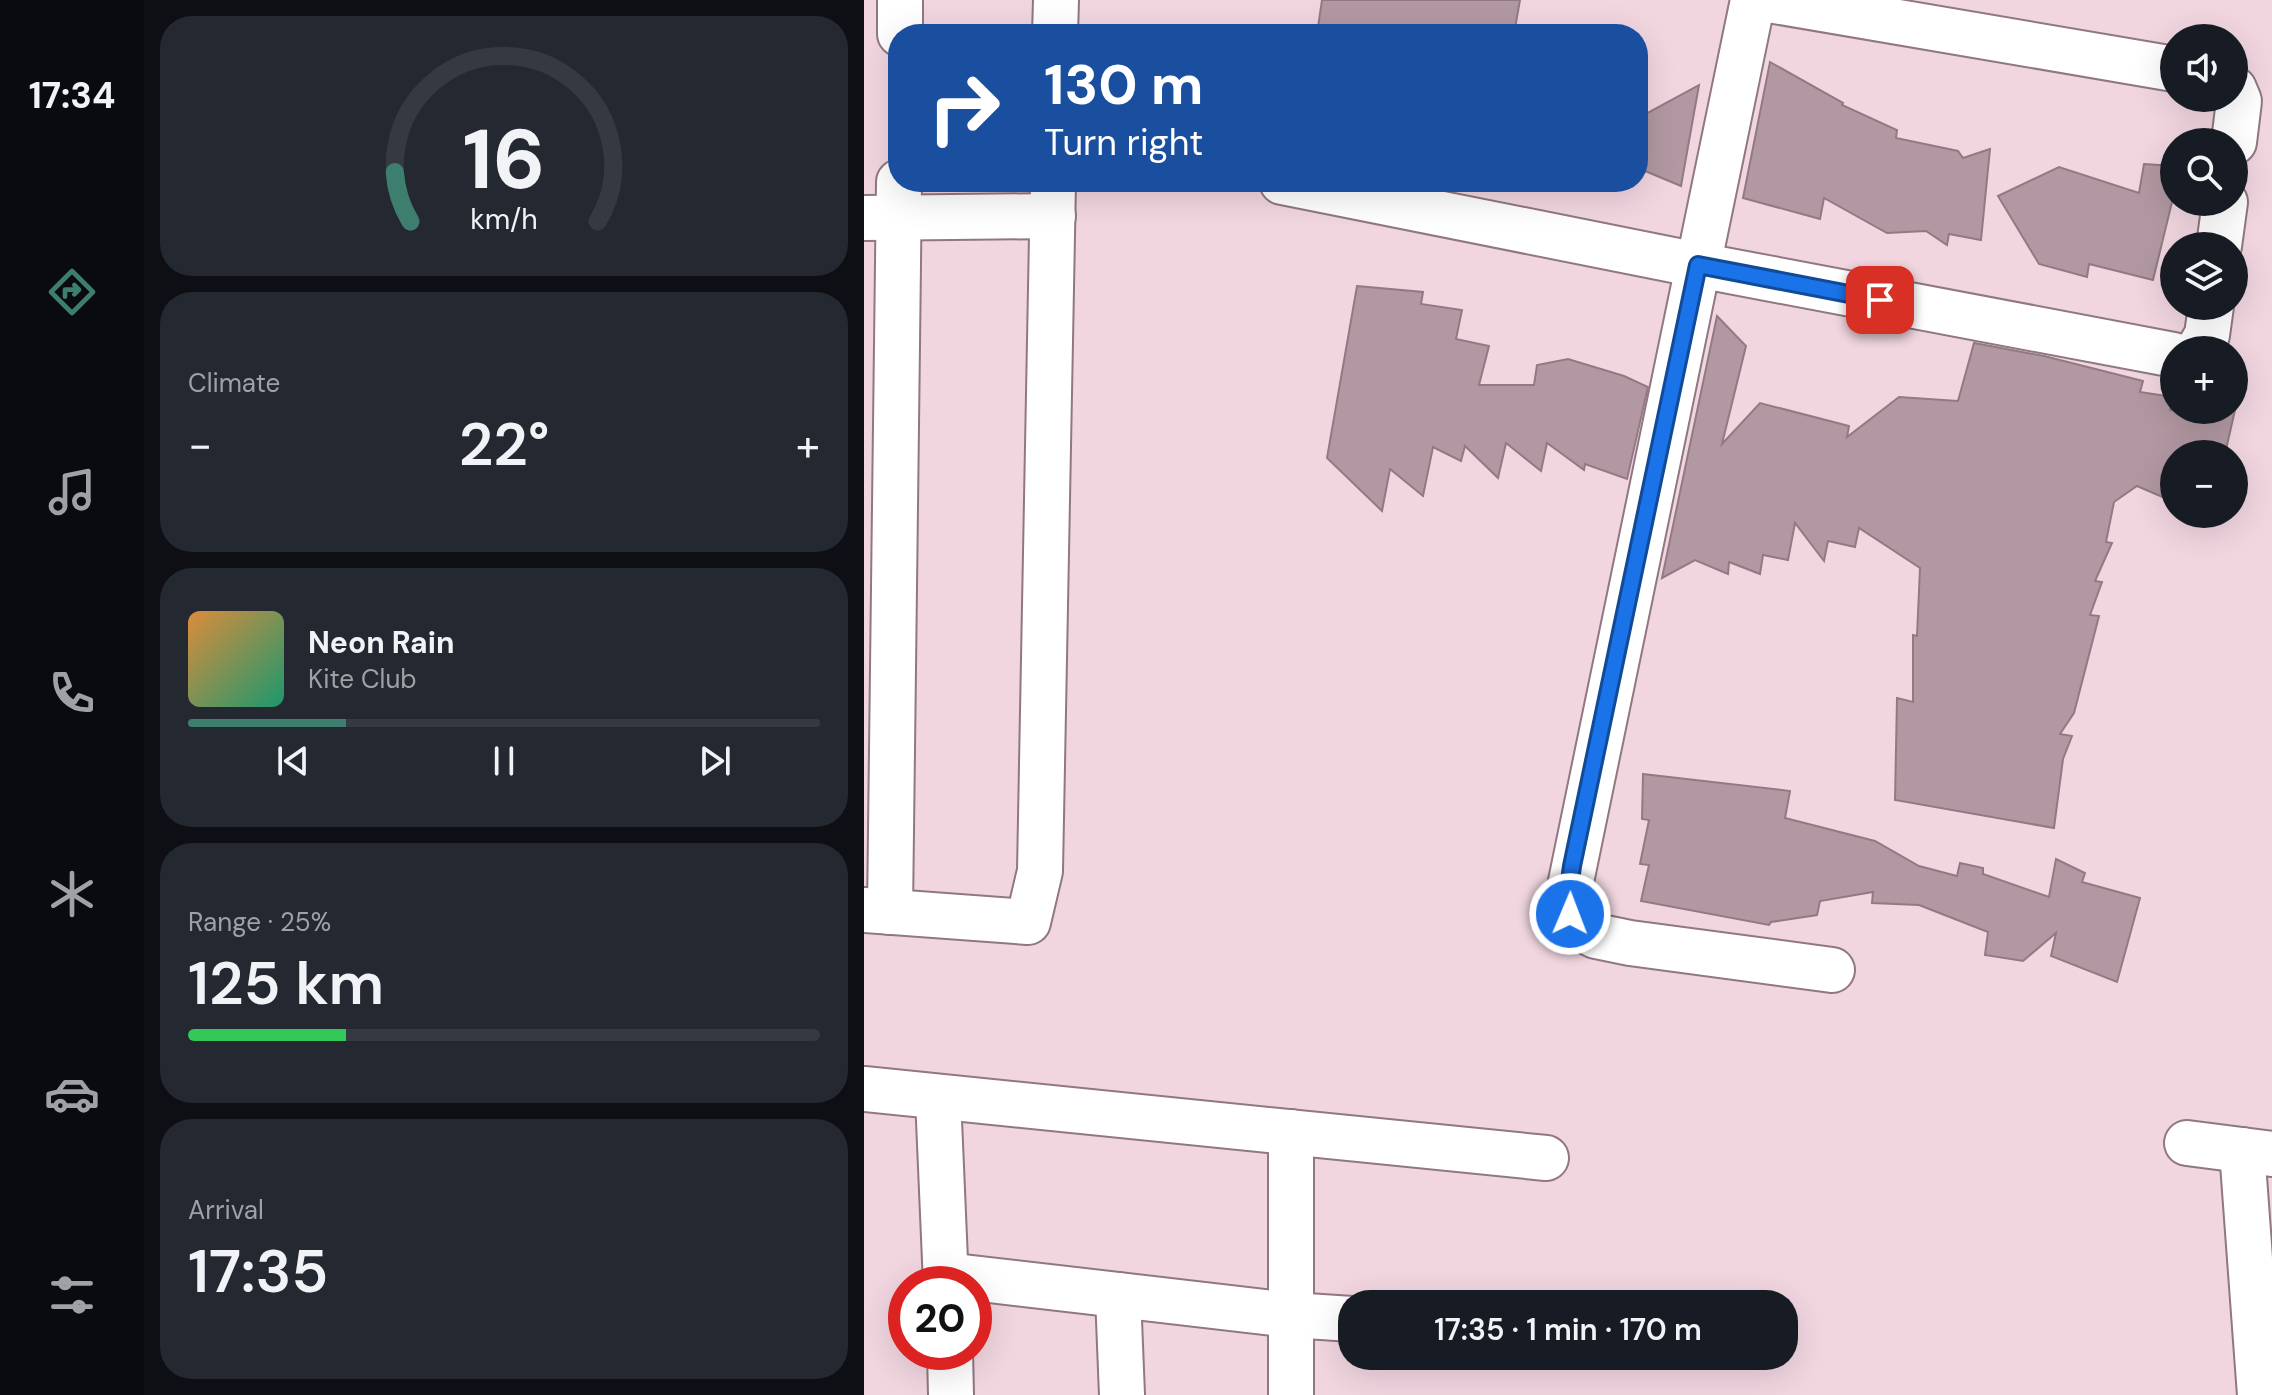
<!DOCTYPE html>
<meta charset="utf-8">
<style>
body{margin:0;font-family:"DM Sans",sans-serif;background:#242831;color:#f1f3f6;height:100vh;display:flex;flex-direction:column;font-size:30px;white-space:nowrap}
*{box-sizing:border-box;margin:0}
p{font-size:26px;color:#9ea1a6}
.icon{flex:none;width:44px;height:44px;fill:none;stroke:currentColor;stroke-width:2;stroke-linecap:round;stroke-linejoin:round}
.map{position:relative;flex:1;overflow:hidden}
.details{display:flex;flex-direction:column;gap:16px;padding:16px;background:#0d0f14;width:720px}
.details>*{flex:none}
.top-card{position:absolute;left:24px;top:24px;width:760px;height:168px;border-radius:32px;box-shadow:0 8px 32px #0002;background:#1a4fa0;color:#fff;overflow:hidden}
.tools{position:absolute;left:1296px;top:24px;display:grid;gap:16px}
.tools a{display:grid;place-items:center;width:88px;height:88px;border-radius:50%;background:#171b24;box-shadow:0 8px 32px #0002;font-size:40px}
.speed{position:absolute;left:24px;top:1266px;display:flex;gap:16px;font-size:40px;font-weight:700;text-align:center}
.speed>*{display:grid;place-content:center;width:104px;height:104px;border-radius:50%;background:#171b24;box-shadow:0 8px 32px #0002;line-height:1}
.speed .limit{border:12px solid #d22;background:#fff;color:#111}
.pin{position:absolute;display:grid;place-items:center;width:68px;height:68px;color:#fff;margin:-34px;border-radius:16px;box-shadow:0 4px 12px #0006}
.me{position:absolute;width:88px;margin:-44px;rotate:1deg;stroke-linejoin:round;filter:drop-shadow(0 0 6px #0008)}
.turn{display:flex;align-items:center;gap:28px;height:168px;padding:0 24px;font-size:36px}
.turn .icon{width:104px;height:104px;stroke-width:2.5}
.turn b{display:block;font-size:56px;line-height:68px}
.big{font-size:60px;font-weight:600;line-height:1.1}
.details .tile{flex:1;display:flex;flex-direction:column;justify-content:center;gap:12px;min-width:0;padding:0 28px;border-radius:32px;background:#242831}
.details .dial{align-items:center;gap:0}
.dial svg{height:208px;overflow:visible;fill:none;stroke:#363941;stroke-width:7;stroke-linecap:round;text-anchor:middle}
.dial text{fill:#f1f3f6;stroke:none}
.song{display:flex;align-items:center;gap:24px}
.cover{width:96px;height:96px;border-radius:12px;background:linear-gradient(135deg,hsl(30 70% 55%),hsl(160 70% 35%))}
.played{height:8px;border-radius:4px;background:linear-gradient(90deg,#3e7e6e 25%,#363941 25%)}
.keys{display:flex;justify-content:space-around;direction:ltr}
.heat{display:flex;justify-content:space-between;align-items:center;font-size:44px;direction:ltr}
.charge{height:12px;border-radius:6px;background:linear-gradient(90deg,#34c759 25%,#363941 0)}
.trip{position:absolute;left:474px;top:1290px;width:460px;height:80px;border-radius:32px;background:#171b24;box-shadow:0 8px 32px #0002;font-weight:600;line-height:80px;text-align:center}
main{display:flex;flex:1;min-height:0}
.dock{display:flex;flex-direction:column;width:144px;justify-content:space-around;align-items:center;background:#090b0e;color:#9ea1a6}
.dock .icon{width:56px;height:56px}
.dock .on{color:#3e7e6e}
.dock b{font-size:36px;color:#f1f3f6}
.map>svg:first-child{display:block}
.building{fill:#b298a2;stroke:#927a83;stroke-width:2}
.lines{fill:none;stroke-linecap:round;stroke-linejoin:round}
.minor-casing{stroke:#907781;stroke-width:48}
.minor{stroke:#fff;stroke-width:44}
.route-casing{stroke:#114b97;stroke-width:20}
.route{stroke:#1a73e8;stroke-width:14}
</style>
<main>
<nav class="dock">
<b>17:34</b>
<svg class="icon on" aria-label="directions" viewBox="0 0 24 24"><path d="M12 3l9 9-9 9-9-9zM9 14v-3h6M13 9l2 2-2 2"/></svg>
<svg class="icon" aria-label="music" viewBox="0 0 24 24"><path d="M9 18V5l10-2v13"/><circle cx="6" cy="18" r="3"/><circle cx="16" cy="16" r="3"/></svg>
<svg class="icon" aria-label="phone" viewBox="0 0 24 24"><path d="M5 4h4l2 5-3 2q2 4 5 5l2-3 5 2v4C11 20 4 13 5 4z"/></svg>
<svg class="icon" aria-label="climate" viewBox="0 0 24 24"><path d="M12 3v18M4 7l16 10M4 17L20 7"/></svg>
<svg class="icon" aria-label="car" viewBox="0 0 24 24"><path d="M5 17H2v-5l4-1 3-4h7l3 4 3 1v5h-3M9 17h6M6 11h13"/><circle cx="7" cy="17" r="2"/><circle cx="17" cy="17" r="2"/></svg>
<svg class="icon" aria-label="filters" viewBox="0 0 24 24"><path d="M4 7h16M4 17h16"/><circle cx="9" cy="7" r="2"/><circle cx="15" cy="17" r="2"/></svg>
</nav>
<section class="details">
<div class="tile dial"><svg viewBox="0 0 100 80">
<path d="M14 69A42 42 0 1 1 86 69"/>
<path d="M14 69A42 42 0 0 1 8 50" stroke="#3e7e6e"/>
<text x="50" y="56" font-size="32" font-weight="700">16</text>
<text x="50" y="72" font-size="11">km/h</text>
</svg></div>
<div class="tile"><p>Climate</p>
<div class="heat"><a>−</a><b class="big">22°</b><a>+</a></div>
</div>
<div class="tile">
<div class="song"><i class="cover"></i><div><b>Neon Rain</b><p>Kite Club</p></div></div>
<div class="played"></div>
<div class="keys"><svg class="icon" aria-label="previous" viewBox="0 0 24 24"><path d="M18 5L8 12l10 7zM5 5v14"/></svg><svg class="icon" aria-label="pause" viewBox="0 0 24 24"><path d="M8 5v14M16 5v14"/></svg><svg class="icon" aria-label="next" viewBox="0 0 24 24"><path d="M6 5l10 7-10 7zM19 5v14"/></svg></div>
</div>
<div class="tile"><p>Range · 25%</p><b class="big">125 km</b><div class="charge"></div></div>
<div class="tile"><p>Arrival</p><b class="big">17:35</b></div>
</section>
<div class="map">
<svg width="1408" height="1395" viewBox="0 0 1408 1395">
<rect width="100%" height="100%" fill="#f1d6e0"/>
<!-- building -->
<g class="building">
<polygon points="458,0 656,0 650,34 453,34"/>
<polygon points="906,62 979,103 978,105 1033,130 1032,138 1094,151 1099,158 1126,149 1117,240 1085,234 1083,245 1062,231 1023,233 960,198 956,219 879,198"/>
<polygon points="835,85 817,186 774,168 774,118"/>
<polygon points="1280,164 1310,166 1310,194 1289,280 1225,264 1223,277 1175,264 1134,196 1195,167 1275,193"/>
<polygon points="493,286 559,292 557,304 598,310 592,339 625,346 615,385 670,385 673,365 704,359 760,376 784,387 763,479 721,464 720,470 683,443 677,471 642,443 634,478 601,446 597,461 569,447 559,496 526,469 518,511 463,458"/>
<polygon points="853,316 882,346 858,444 896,403 985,426 983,437 1035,397 1094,401 1110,343 1180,356 1279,381 1276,392 1309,397 1306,410 1371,410 1361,454 1310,454 1310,502 1273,486 1250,502 1242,542 1248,543 1231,581 1238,582 1226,615 1235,616 1210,713 1196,734 1208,736 1199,759 1190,828 1031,800 1033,698 1049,702 1049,635 1053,636 1056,568 995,528 991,547 964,541 960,561 931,523 924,560 899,555 896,574 865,562 864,574 831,560 798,578"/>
<polygon points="779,774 926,791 921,818 1011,841 1055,866 1093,876 1096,863 1119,868 1119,874 1185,897 1192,859 1221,873 1218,882 1276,898 1253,982 1187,956 1192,933 1159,961 1121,955 1124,932 1055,905 1008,903 1009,892 956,901 953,915 907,922 905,925 777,901 785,865 776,864 785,820 778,819"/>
</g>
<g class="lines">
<defs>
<g id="minor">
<polyline points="889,0 704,896 706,914 716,928 732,936 766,943 968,970"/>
<polyline points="905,0 1310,69"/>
<polyline points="36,34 36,0"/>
<polyline points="191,34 192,0"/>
<polyline points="1370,142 1375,101 1370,89"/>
<polyline points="418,182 834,265 1310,355"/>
<polyline points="0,218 189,216"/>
<polyline points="1355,246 1361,202"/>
<polyline points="1334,350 1343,335 1347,306"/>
<polyline points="0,910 164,922 176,871 189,182"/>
<polyline points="26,912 35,182"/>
<polyline points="0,1089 682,1158"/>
<polyline points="74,1097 82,1284"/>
<polyline points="427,1132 427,1395"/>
<polyline points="1323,1143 1408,1154"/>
<polyline points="1378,1150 1396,1395"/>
<polyline points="82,1275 427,1315 488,1319"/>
<polyline points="254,1295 258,1395"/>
<polyline points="86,1352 87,1395"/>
</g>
</defs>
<!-- minor casing -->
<use href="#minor" class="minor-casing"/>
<!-- minor -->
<use href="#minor" class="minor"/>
</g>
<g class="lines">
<defs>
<polyline id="route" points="706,914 704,896 708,866 834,265 1016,300"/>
</defs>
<!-- route casing -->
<use href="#route" class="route-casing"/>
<!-- route -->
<use href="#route" class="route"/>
</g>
</svg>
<div class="tools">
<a><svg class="icon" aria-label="sound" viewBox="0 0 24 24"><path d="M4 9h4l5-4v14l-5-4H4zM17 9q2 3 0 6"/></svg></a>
<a><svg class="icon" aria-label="search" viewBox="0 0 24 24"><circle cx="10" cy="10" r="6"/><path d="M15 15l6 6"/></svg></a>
<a><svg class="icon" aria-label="layers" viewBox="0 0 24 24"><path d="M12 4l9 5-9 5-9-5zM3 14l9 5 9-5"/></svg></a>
<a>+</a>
<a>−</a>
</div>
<div class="speed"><div class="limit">20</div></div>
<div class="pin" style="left:1016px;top:300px;background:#d93025"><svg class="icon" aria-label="arrive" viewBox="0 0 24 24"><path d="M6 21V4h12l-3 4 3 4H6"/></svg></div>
<svg class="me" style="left:706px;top:914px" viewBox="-20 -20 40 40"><circle r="17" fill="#1a73e8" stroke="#fff" stroke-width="3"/><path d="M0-11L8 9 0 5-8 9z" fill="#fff"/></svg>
<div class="trip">17:35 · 1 min · 170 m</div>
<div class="top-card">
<div class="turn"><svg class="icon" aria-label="right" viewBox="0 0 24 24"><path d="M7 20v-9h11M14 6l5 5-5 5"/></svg><div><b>130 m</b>Turn right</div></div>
</div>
</div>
</main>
